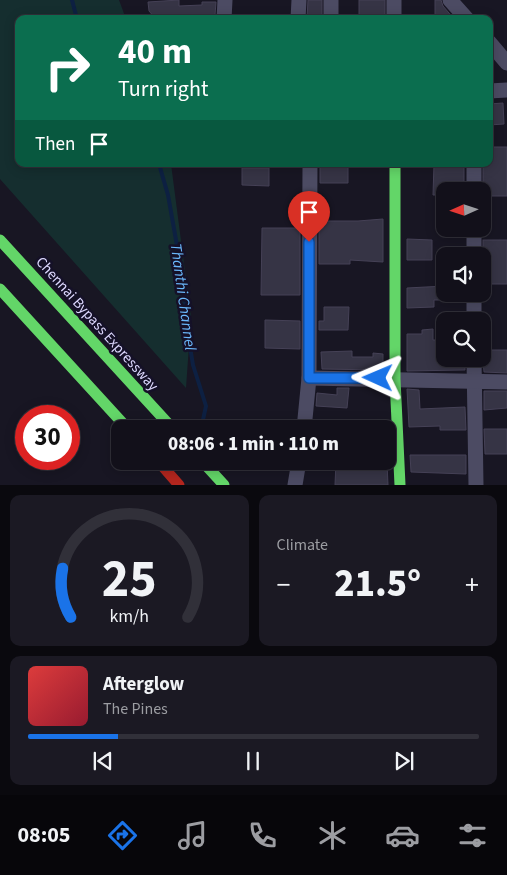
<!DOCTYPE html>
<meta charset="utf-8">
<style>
body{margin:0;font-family:"Source Sans 3",sans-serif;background:#1b1923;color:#f1f3f6;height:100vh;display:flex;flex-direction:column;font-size:19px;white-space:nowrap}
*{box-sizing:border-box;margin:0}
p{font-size:16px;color:#9c9da2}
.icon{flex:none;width:28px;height:28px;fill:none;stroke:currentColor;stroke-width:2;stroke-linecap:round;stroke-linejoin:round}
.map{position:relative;height:485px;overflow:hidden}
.drawer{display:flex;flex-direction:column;gap:10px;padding:10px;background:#0a090e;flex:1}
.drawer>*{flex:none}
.banner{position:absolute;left:15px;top:15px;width:478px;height:152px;border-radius:10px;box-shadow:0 2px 12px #0003,0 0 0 1px #313039;background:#0b6e4f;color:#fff;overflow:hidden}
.needle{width:32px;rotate:267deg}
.controls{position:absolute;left:436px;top:182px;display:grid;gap:10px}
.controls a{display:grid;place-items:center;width:55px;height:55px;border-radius:10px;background:#12101a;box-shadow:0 2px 12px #0003,0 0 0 1px #313039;font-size:25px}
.speed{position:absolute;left:15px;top:405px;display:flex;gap:10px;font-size:25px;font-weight:700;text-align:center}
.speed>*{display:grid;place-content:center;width:65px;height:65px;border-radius:50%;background:#12101a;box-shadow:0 2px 12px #0003,0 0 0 1px #313039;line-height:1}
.speed .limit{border:8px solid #d22;background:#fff;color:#111}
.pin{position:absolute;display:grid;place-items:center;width:42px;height:42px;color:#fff;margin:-51px -21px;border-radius:50% 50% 50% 0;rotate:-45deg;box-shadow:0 0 5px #0007}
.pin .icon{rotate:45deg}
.me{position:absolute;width:55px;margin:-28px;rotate:271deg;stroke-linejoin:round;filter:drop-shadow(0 0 4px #0008)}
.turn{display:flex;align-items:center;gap:18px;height:105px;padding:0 20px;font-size:22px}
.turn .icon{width:65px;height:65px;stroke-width:2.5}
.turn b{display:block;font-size:35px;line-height:42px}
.then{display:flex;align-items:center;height:48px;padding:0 20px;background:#0003;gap:10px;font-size:19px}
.big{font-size:38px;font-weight:800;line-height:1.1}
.drawer .tile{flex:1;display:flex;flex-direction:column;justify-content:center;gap:8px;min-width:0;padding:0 18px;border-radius:10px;background:#1b1923}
.drawer .dial{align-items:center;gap:0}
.dial svg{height:130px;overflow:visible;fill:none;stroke:#313039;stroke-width:7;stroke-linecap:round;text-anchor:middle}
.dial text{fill:#f1f3f6;stroke:none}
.song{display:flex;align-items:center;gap:15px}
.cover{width:60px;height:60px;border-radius:8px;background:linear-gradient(135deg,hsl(0 70% 55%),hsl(350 70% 35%))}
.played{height:5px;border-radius:2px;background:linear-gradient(90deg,#1a73e8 20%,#313039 20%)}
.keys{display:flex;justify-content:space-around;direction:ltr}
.heat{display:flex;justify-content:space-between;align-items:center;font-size:28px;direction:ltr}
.drawer .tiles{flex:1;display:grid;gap:10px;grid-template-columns:1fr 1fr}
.tile:last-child{grid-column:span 2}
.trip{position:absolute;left:111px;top:420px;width:285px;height:50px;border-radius:10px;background:#12101a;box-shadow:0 2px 12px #0003,0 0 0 1px #313039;font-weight:800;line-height:50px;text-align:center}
.tabs{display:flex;height:80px;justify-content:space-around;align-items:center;background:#07060a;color:#9c9da2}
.tabs .icon{width:35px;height:35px}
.tabs .selected{color:#1a73e8}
.tabs b{font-size:22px;color:#f1f3f6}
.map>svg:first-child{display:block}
.green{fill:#152e2f}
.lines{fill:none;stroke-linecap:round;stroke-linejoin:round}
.stream{stroke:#0d2042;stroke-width:4}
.building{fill:#363445;stroke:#454156}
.street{stroke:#4c4b63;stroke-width:15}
.fast{stroke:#63d668;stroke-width:11}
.jam{stroke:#b3261e;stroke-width:11}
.route-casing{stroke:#114b97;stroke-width:12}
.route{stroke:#1a73e8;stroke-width:9}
.labels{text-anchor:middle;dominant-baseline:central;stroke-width:5;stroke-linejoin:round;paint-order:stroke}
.street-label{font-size:15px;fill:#ddd8fe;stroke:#151128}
.water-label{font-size:16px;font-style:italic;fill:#6ab7fb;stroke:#151128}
</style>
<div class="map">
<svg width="507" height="485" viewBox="0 0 507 485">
<rect width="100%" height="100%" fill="#181623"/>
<!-- green -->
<polygon class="green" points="0,0 119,0 126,19 19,19 19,164 171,164 191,317 186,388 0,179"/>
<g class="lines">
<!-- stream -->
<g class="stream">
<polyline points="72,0 77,19"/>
<polyline points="159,164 168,195 184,285 187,328 193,365 206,406 201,429"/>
</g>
</g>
<!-- building -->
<g class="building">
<polygon points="179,0 179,6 202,5 202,2 216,2 215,15 199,15 199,19 156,19 149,11 148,2"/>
<polygon points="308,0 322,0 322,19 307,19"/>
<rect x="359" y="0" width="26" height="19"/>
<polygon points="435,0 441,0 443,6 454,19 435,19"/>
<polygon points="503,103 504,124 489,125 489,104"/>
<polygon points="489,147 507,147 507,196 483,196 483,164 489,164"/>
<polygon points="434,164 464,164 464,191 445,191 445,220 436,220 436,195 433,195"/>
<polygon points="320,165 348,166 348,183 320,183"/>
<polygon points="242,168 269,168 269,186 242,185"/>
<polygon points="383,219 383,262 350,260 350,264 319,264 319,228 323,228 323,221 358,221"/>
<polygon points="262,228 300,228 300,295 261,295"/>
<polygon points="407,239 432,240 432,260 407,260"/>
<rect x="483" y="240" width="24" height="44"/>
<polygon points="445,286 445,300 434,300 434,307 407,308 407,288"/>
<polygon points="324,307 349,307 348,330 319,330 319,321 324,321"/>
<polygon points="265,320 300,321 300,349 265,348"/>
<polygon points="433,329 433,340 445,340 445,359 465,359 465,370 407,371 407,334 422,334 422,330"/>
<polygon points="482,350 507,350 507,373 484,372"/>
<polygon points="352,351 352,357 373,357 373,353 383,354 383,370 322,369 321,352"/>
<polygon points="337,388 349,388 347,408 316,406 317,393 337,395"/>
<polygon points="407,389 419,390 420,409 465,407 466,430 440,430 440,426 409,427"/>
<polygon points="484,391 507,391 507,408 484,410"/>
<polygon points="484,429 507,429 507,454 485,454"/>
<polygon points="410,455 466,455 466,474 411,472"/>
<polygon points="336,461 387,463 388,485 335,485"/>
</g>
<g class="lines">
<!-- street -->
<g class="street">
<polyline points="331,0 331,19"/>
<polyline points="394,0 394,19"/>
<polyline points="450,0 467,19"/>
<polyline points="224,19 225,0"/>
<polyline points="298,19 299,0"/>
<polyline points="489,42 507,63"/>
<polyline points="489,91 507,90"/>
<polyline points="474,191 474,164"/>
<polyline points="474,256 474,229"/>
<polyline points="474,321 474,294"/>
<polyline points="474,359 476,485"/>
<polyline points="309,378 507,382"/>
<polyline points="304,429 309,378 310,164"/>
<polyline points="295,485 299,461"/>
</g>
<!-- fast -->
<g class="fast">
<polyline points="395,164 395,379 400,485"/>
<polyline points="0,240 173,429"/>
<polyline points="0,289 128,429"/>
<polyline points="202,461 224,485"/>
</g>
<!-- jam -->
<polyline class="jam" points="158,461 179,485"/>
</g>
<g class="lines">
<defs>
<polyline id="route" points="309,242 309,378 378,378"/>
</defs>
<!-- route casing -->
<use href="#route" class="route-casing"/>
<!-- route -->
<use href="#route" class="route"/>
</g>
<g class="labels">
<!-- street labels -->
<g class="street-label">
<text transform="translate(97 324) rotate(48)">Chennai Bypass Expressway</text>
</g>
<!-- water labels -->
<g class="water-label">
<text transform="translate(183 297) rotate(82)">Thanthi Channel</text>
</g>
</g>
</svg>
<div class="controls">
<a><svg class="needle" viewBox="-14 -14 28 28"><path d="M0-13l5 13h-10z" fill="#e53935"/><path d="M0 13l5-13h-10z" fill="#9c9da2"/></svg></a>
<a><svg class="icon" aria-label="sound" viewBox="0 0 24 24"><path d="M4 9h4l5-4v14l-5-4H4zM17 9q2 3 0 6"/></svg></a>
<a><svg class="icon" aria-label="search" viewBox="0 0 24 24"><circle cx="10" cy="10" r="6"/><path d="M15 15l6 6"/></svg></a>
</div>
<div class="speed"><div class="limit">30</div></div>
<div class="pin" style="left:309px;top:242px;background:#d93025"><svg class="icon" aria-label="arrive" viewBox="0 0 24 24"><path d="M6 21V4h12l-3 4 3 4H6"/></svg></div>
<svg class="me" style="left:378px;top:378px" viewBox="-20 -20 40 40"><path d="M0-17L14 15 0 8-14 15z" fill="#1a73e8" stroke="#fff" stroke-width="4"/></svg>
<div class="trip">08:06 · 1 min · 110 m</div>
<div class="banner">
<div class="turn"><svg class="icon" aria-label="right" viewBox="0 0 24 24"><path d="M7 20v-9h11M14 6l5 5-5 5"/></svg><div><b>40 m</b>Turn right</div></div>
<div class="then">Then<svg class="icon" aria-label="arrive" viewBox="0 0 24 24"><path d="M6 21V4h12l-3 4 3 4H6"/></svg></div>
</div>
</div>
<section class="drawer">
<div class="tiles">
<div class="tile dial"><svg viewBox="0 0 100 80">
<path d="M14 69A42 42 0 1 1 86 69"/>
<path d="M14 69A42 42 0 0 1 9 39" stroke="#1a73e8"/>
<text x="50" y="56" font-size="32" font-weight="700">25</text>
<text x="50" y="72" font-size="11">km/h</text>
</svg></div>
<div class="tile"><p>Climate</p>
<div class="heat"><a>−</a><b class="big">21.5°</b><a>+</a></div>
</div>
<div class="tile">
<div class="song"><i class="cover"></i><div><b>Afterglow</b><p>The Pines</p></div></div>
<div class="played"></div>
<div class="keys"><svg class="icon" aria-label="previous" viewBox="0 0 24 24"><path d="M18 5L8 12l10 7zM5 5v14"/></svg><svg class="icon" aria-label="pause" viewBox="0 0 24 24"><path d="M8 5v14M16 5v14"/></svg><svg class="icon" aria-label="next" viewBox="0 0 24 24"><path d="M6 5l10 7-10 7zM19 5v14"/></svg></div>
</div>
</div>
</section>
<nav class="tabs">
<b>08:05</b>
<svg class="icon selected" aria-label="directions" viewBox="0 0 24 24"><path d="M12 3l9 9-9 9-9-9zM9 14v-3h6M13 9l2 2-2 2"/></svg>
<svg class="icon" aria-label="music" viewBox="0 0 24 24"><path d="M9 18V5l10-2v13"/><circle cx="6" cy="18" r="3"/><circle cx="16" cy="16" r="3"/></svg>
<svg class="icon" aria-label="phone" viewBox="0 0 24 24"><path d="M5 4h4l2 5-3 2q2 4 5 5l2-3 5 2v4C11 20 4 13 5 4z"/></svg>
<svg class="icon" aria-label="climate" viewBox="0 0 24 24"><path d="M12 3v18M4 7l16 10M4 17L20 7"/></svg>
<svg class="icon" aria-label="car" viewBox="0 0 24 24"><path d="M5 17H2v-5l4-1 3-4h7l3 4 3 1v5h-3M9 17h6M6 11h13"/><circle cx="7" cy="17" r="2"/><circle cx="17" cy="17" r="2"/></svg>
<svg class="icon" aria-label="filters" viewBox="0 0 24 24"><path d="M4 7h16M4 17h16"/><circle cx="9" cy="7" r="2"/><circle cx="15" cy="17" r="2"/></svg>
</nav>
